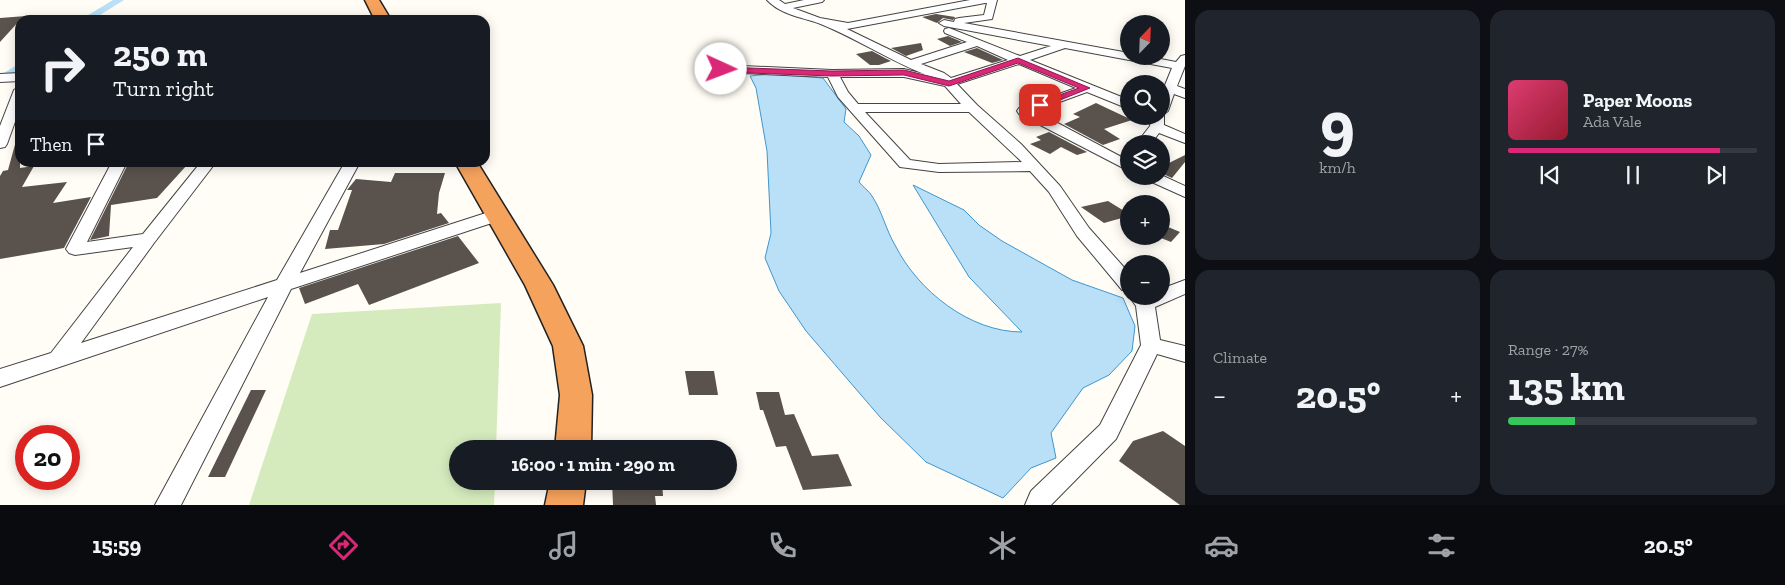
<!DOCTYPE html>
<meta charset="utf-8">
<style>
body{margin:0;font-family:"Zilla Slab",serif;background:#20242c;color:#f1f3f6;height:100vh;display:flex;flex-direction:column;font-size:19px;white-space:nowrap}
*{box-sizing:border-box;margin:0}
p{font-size:16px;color:#9ea1a6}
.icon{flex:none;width:28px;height:28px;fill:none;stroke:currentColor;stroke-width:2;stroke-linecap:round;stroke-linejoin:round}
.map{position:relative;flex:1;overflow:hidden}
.drawer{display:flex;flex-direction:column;gap:10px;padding:10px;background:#0d0f14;width:600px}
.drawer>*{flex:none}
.hud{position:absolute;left:15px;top:15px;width:475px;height:152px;border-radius:15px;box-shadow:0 2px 12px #0003;background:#171b24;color:#f1f3f6;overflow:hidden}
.needle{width:32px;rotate:23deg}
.fabs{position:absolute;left:1120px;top:15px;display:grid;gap:10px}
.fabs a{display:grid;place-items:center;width:50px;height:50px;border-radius:50%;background:#171b24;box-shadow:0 2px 12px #0003;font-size:25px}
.speed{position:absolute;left:15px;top:425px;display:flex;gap:10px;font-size:25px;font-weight:700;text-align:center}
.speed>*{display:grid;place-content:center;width:65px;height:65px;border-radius:50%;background:#171b24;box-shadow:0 2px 12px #0003;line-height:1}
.speed .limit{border:8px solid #d22;background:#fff;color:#111}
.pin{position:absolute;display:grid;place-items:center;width:42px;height:42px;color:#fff;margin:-21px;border-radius:10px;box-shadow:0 2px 8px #0006}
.me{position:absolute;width:55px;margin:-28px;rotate:92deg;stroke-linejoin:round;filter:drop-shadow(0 0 4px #0008)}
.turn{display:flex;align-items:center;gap:18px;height:105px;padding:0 15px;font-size:22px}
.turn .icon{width:65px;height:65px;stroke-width:2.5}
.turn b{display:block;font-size:35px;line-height:42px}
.then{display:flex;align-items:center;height:48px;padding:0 15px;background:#0003;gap:10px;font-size:19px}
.big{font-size:38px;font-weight:700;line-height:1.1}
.drawer .card{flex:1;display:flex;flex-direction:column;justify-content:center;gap:8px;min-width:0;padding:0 18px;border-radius:15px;background:#20242c}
.drawer .dial{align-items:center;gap:0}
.dial b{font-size:65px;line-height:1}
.song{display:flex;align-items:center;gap:15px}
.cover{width:60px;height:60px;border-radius:8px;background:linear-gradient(135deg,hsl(340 70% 55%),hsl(350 70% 35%))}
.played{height:5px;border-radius:2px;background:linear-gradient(90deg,#db2777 85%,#363941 85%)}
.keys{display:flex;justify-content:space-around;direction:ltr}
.heat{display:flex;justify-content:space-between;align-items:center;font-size:28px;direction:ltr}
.charge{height:8px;border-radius:4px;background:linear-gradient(90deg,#34c759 27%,#363941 0)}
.drawer .tiles{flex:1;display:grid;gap:10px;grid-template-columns:repeat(2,1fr)}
.trip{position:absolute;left:449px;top:440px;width:288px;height:50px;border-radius:25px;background:#171b24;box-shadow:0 2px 12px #0003;font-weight:700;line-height:50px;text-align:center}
.tabs{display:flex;height:80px;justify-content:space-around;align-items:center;background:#090b0e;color:#9ea1a6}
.tabs .icon{width:35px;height:35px}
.tabs .on{color:#db2777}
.tabs b{font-size:22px;color:#f1f3f6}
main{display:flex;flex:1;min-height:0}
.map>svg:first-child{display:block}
.green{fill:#d5ebbd}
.water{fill:#b9e0f7;stroke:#3f96cf}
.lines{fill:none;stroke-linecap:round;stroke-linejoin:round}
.canal{fill:#b9e0f7;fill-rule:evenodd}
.building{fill:#5a524d}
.minor-casing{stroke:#444;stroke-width:2}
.highway-casing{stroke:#222;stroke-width:3}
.minor{fill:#fff;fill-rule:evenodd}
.highway{fill:#f5a25d;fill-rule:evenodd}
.route{fill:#db2777;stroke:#8e194d}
</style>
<main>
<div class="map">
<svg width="1185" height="505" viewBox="0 0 1185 505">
<rect width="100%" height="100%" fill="#fffdf5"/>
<!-- green -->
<polygon class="green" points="501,303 496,449 458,449 458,481 495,481 494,505 249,505 312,314"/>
<!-- water -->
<path class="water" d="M770 74 823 78 846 109 844 122 859 136 871 155 859 182C863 187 869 191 872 196 882 211 886 230 895 245 918 291 970 332 1022 332L969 277 913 185 964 210 979 225 1002 241 1072 280 1123 298 1135 326 1132 351 1109 375 1083 388 1051 433 1056 458 1031 468 1003 498 926 462 880 417 806 331 779 291 765 258 771 233 767 151 756 88 750 76Z"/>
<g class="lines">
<!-- canal -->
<g class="canal">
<polygon points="113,0 124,0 92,20 80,20"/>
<polygon points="20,63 20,71 12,77 4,77 2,75 4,73"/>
</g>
</g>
<!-- building -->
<g class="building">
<polygon points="936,14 955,17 953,20 943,18 937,23 922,17"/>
<polygon points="26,16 20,20 0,42 0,18"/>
<polygon points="948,36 962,42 950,46 937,39"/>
<polygon points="921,43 923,50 906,56 891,48"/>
<polygon points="977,48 1003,60 992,63 964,52"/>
<polygon points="872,51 885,58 891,61 879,65 870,65 856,54"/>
<polygon points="1096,103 1132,120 1104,129 1120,139 1103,145 1064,124 1080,117 1073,114"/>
<polygon points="1049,132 1087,152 1077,155 1061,147 1050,154 1030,144 1041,140 1036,137"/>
<polygon points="16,141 20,141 20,168 34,166 22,187 67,182 53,203 91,197 64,248 0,259 0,176 3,171 8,170"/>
<polygon points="1185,155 1185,162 1172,178 1161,173 1161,167"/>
<polygon points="156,162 155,164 187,165 157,198 111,205 109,236 90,240 128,164"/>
<polygon points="395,173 445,173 439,193 437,214 441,213 449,223 384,244 325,249 330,230 338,230 352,190 347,190 356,179 391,182"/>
<polygon points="1108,201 1129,214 1129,216 1104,223 1081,207"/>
<polygon points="1161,224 1180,232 1171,242 1161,238"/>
<polygon points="458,236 479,263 369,305 358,284 305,304 299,288"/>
<polygon points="685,371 714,371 718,395 689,395"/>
<polygon points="251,390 266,390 225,477 208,477"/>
<polygon points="756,392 779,392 785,415 794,414 812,456 838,454 852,486 803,490 786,446 776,447 763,410 760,410"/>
<polygon points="1163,431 1185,446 1185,505 1180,505 1119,461 1133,441"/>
<polygon points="612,481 662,481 663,496 655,496 656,505 613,505"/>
</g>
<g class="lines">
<defs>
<g id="minor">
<path d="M767 0H779L785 4 804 0H824L822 2 793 8 820 18 848 23 970 0H997L992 19 964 23 1129 53V56H1145L1176 62 1181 56 1185 55V66L1177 86 1185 89V98L1174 94 1168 111 1164 114V125L1185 134V143L1159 133 1151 144H1136L1150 126 1152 116H1161V95L1172 68 1065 48 1030 60 1129 100V109L1087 92 1035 111 1129 161V171L1019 114 1017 111 1019 108 1076 88 1019 64 957 84 977 105 1021 144 1060 186 1089 228 1129 273V291L1122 290 1077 236 1049 192 1030 171 939 172 900 167 838 97 828 77 717 72 715 69 721 65 832 70 904 69 924 74C889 60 857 39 823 25 804 17 782 16 767 0ZM985 3H987L984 15 959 18 955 19 954 22 944 20 939 23 944 26 1051 46 1020 56 949 28 945 29 944 31 945 33 967 42 911 60 847 29ZM977 46 1008 60 951 78 944 73 921 64ZM840 77H904L945 86 961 104H858L848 92ZM865 112H969L1022 162 939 164 910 160Z"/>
<polygon points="20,73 20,81 0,82 0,74"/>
<polygon points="20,86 20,108 7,144 5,147 0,148 0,126 14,90"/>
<polygon points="112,162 127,162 87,242 143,234 201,162 216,162 154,243 81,343 277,280 345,162 360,162 300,273 492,211 504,211 506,215 504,219 291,289 181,505 155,505 268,297 0,387 0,369 51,353 133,247 75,255 69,253 66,249"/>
<polygon points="1161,175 1185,186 1185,197 1145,179 1143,176"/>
<polygon points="1185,280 1185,294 1155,307 1160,340 1185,346 1185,362 1157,354 1116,439 1051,505 1025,505 1031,491 1100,425 1141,345 1136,306 1129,296 1161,296 1161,289"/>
</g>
<g id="highway">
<polygon points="365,0 379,0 391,20 375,20"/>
<polygon points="455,162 477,162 553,285 583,346 592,395 591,449 555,449 560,395 553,346 525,285"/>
<polygon points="550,481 586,481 583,505 545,505"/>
</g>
</defs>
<!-- minor casing -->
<use href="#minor" class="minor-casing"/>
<!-- highway casing -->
<use href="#highway" class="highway-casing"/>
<!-- minor -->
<use href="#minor" class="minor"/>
<!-- highway -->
<use href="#highway" class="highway"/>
</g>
<!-- route -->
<polygon class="route" points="1018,58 1090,88 1040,108 1035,105 1037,103 1079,88 1018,63 949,86 904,75 832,76 721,72 717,69 721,67 832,71 904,70 949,81"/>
</svg>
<div class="fabs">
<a><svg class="needle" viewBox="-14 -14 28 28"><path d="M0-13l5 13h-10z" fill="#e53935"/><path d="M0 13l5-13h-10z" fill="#9ea1a6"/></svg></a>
<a><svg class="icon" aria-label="search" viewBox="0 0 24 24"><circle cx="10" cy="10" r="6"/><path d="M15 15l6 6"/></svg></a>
<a><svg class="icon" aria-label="layers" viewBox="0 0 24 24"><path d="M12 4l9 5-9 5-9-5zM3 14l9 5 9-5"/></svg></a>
<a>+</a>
<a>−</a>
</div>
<div class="speed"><div class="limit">20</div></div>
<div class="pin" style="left:1040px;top:105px;background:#d93025"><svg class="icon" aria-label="arrive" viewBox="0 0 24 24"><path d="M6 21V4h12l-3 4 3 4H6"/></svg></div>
<svg class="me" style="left:721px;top:69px" viewBox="-20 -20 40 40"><circle r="19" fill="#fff"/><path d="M0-13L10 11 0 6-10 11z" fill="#db2777"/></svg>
<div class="trip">16:00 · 1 min · 290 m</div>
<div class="hud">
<div class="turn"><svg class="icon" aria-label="right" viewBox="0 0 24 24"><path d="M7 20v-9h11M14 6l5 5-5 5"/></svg><div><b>250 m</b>Turn right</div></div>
<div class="then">Then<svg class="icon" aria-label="arrive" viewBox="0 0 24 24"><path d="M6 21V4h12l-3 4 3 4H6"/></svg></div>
</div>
</div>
<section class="drawer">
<div class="tiles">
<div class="card dial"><b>9</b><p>km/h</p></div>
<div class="card">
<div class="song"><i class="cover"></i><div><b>Paper Moons</b><p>Ada Vale</p></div></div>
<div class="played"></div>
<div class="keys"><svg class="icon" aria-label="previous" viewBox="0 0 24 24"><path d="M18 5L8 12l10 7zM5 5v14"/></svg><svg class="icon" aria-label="pause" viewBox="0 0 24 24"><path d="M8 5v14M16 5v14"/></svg><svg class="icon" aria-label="next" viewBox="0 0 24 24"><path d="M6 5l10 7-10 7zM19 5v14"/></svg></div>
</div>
<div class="card"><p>Climate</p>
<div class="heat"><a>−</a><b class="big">20.5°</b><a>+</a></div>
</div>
<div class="card"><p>Range · 27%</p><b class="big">135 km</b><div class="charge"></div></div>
</div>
</section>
</main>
<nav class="tabs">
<b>15:59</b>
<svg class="icon on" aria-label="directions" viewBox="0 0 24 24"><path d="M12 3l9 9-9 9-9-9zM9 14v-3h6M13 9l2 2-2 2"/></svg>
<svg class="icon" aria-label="music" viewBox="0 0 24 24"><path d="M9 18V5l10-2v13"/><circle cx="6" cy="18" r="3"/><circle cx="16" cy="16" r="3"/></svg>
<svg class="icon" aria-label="phone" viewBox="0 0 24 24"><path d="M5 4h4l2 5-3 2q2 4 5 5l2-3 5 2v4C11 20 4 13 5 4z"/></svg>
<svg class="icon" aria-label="climate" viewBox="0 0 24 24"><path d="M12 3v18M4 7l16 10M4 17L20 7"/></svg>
<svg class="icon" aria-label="car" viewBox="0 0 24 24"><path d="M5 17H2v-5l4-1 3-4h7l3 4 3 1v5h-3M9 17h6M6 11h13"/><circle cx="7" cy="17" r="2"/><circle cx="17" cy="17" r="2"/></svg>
<svg class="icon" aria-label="filters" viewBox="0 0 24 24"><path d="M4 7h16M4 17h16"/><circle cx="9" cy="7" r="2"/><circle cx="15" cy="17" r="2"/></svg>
<b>20.5°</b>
</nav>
